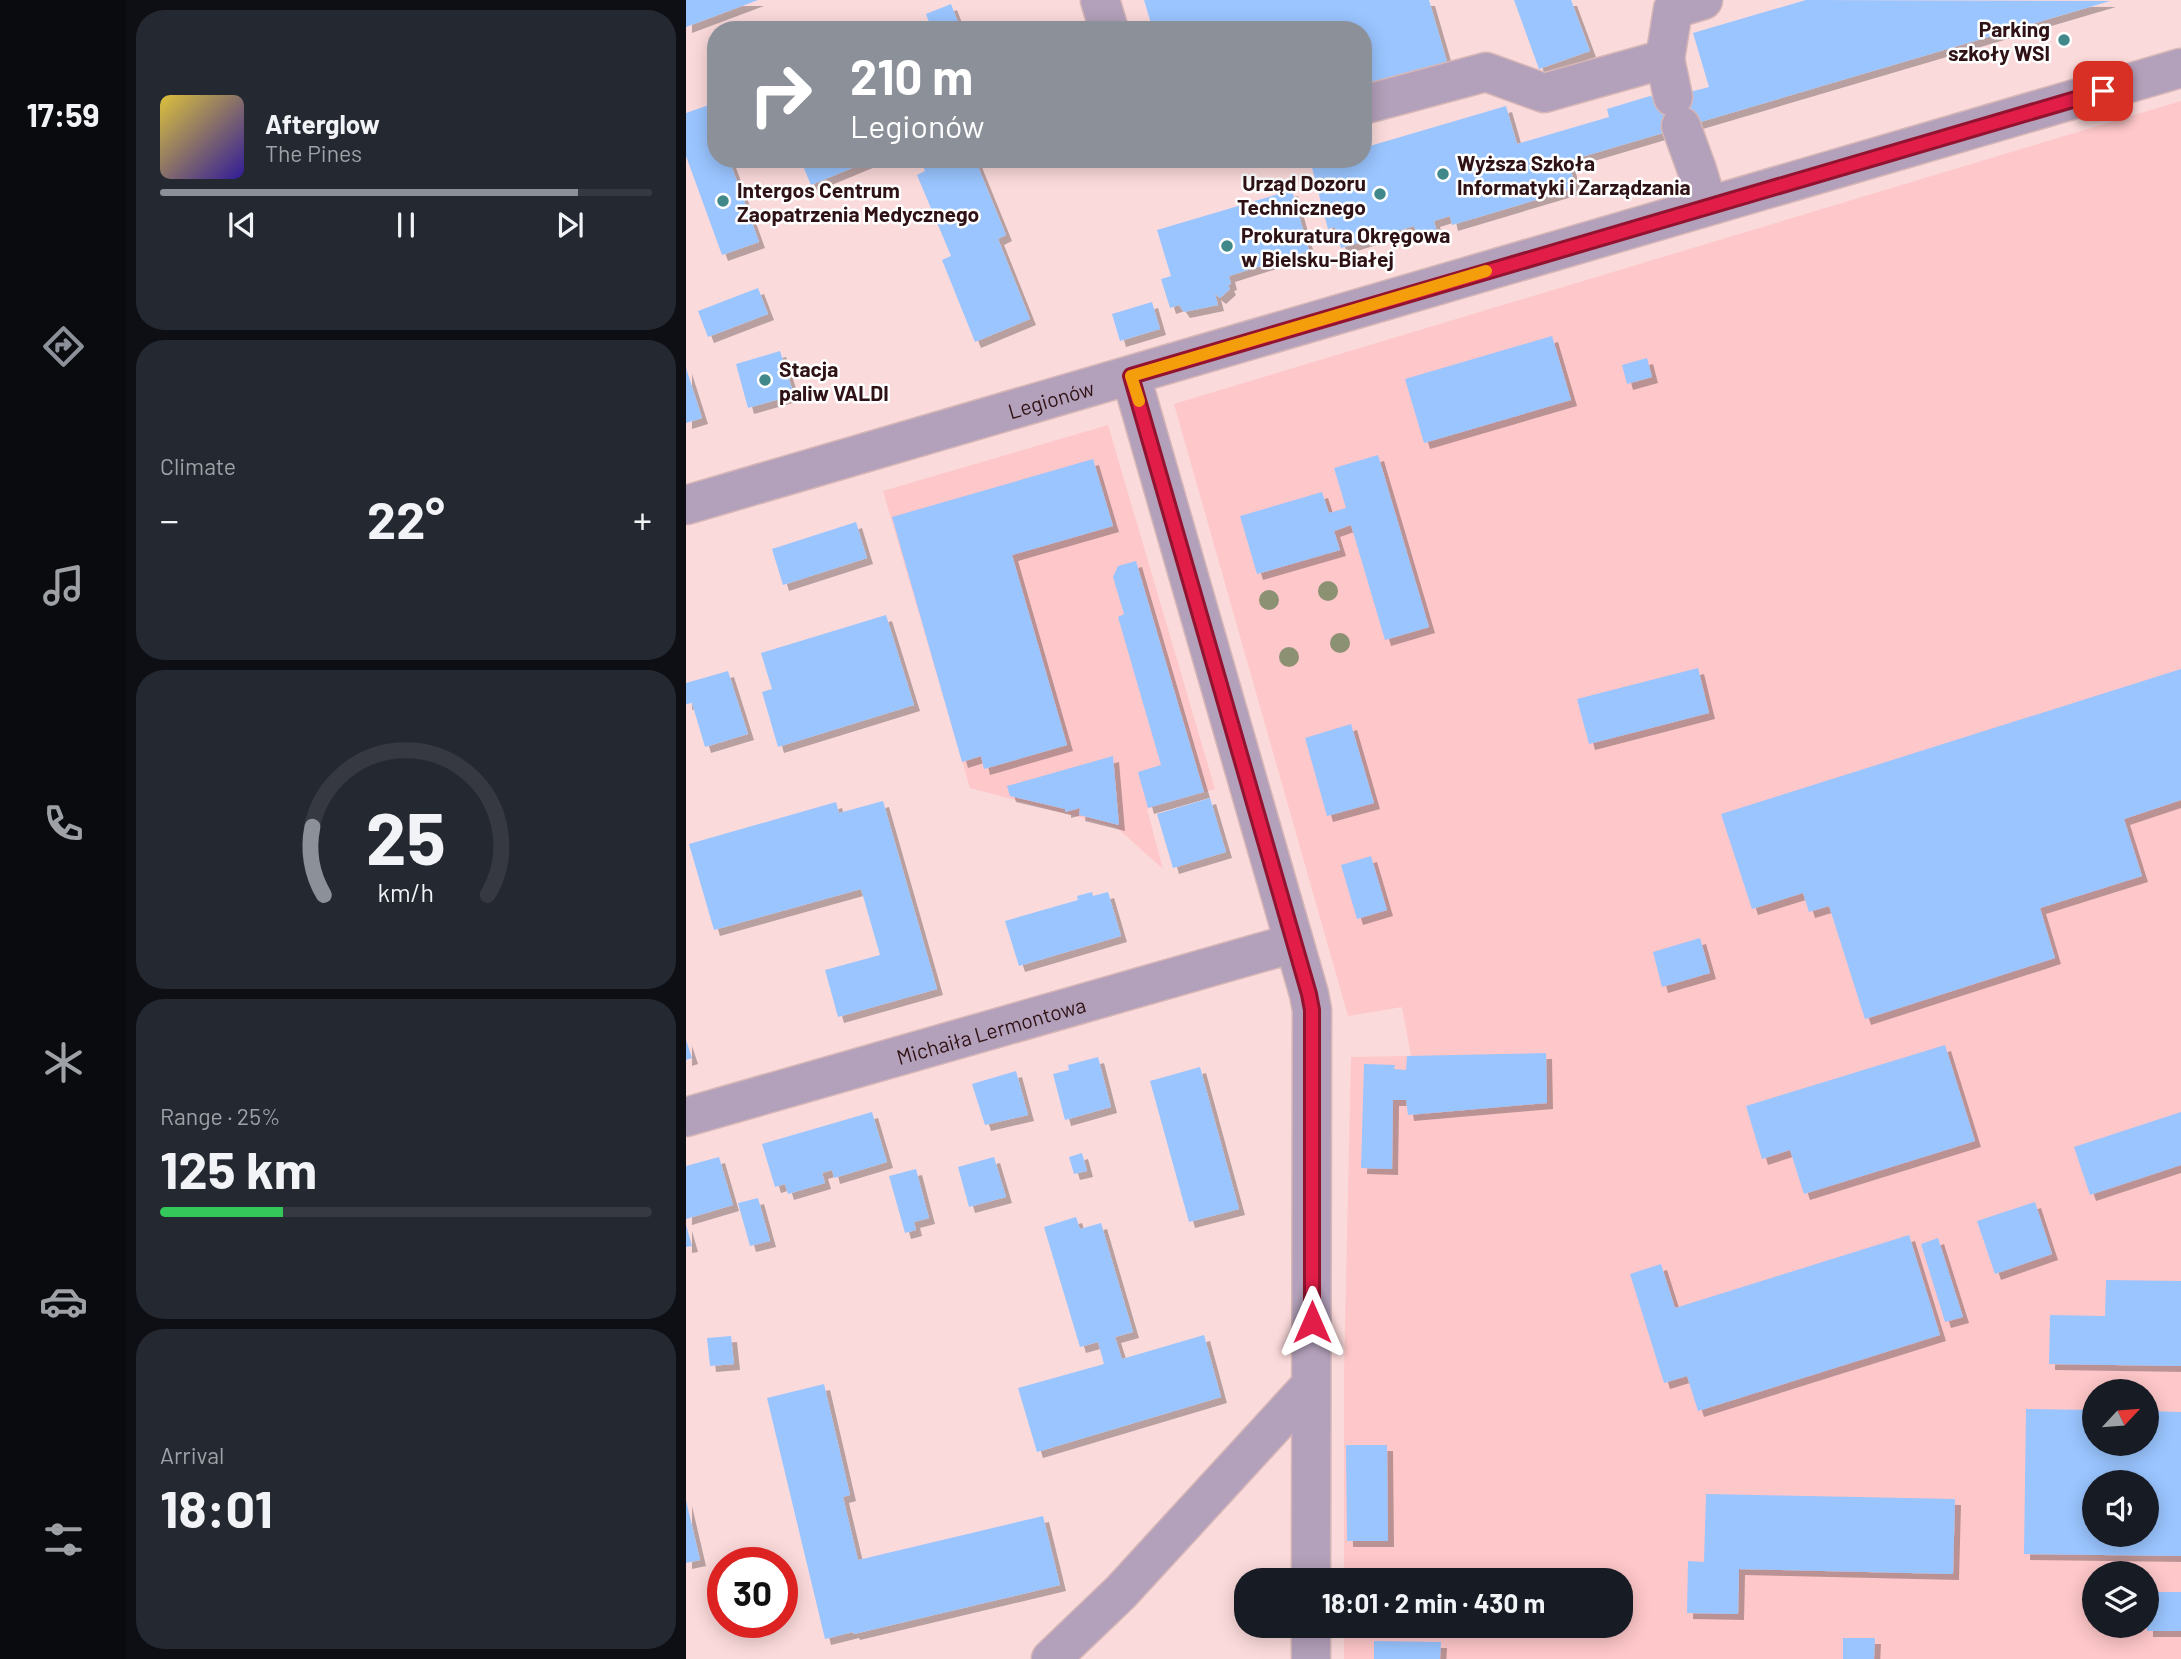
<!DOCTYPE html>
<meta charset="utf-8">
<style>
body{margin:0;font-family:Barlow,sans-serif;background:#242831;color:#f1f3f6;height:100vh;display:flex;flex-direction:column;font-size:26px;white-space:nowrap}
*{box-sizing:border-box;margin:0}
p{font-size:23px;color:#9ea1a6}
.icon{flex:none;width:38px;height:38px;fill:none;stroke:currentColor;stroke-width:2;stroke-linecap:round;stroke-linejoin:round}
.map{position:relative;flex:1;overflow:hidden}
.panel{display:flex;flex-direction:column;gap:10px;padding:10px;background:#0d0f14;width:560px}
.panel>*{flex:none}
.hud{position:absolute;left:21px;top:21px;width:665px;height:147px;border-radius:28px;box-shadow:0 4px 18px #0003;background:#8c9099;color:#fff;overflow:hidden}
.needle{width:46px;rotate:64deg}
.fabs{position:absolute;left:1396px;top:1379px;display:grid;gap:14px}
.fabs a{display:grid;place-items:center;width:77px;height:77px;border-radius:50%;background:#171b24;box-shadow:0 4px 18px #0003;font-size:35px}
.speed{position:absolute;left:21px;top:1547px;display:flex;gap:14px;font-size:35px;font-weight:700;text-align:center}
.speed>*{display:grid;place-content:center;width:91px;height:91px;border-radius:50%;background:#171b24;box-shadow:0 4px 18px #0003;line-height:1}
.speed .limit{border:10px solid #d22;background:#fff;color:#111}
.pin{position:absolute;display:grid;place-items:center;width:60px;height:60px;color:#fff;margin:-30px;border-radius:14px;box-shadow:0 4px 10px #0006}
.me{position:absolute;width:77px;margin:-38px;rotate:0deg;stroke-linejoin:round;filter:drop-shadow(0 0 5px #0008)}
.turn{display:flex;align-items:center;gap:24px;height:147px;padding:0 28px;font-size:32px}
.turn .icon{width:91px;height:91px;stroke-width:2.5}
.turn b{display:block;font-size:49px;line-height:60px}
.big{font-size:52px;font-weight:700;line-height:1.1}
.panel .card{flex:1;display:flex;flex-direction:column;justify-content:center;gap:10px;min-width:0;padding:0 24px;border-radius:28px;background:#242831}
.panel .dial{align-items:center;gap:0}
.dial svg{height:182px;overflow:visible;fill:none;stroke:#363941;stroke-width:7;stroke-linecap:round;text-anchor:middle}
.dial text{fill:#f1f3f6;stroke:none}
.song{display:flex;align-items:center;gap:21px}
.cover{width:84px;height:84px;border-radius:10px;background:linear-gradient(135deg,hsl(50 70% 55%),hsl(250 70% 35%))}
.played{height:7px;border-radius:4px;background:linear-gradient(90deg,#8c9099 85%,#363941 85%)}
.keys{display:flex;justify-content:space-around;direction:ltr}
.heat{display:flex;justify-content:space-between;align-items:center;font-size:38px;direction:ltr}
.charge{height:10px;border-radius:5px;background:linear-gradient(90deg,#34c759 25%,#363941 0)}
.trip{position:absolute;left:548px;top:1568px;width:399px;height:70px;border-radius:28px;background:#171b24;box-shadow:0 4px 18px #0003;font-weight:700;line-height:70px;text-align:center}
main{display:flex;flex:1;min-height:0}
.menu{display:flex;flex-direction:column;width:126px;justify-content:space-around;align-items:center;background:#090b0e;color:#9ea1a6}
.menu .icon{width:49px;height:49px}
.menu .on{color:#8c9099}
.menu b{font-size:32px;color:#f1f3f6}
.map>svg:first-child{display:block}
.built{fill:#fec7c9;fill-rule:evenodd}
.building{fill:#9ac5ff;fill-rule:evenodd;filter:url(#shadow)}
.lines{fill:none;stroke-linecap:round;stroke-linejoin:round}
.minor-casing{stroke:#d6b6b7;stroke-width:41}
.minor{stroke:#b3a0ba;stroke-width:38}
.tree{fill:#8c9173}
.route-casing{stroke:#92132f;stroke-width:18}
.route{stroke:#e11d48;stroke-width:12}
.slow{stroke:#f59e0b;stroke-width:12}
.poi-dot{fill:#408889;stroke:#fff;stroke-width:2.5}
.labels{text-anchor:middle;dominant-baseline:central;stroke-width:5;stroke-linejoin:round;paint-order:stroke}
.poi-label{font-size:21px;font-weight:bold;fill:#2f1215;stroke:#fff;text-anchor:start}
.street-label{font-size:21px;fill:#2f1215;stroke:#fff}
</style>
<main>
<nav class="menu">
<b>17:59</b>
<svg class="icon on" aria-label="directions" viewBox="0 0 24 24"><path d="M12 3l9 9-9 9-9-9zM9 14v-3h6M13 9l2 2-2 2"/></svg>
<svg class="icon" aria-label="music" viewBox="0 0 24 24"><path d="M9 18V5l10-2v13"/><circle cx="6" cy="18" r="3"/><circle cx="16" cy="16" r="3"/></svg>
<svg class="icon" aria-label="phone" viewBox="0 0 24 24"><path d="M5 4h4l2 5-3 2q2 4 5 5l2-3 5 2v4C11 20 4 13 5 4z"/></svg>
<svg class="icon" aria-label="climate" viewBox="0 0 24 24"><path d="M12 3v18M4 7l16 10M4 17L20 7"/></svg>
<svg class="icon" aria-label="car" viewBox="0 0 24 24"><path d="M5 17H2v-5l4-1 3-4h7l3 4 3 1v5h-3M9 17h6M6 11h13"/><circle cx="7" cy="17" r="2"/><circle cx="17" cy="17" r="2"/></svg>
<svg class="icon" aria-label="filters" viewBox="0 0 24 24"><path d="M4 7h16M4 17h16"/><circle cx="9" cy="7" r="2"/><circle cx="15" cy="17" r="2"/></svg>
</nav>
<section class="panel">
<div class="card">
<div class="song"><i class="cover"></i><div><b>Afterglow</b><p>The Pines</p></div></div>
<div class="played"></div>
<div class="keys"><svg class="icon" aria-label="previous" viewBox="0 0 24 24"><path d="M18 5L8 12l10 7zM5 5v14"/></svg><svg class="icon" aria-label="pause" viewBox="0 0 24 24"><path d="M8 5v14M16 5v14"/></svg><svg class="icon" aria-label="next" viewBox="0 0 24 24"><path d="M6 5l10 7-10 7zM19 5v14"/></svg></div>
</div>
<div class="card"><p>Climate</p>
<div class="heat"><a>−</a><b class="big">22°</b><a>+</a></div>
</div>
<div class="card dial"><svg viewBox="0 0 100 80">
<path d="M14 69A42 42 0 1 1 86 69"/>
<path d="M14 69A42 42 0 0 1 9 39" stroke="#8c9099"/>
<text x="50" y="56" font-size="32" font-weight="700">25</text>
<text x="50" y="72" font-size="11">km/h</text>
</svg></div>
<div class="card"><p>Range · 25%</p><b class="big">125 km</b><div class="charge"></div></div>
<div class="card"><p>Arrival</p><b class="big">18:01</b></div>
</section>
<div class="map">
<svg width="1495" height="1659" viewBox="0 0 1495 1659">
<defs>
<filter id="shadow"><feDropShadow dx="6" dy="6" stdDeviation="0" flood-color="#0004"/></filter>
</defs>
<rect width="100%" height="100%" fill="#fbdadb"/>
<!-- built -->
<g class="built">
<path d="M1495 101V1659H658V1626H934V1580H658V1374L665 1057 725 1056 716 1007 662 1016 488 404ZM1409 1391H1461V1444H1409ZM1409 1482H1461V1535H1409ZM1409 1573H1461V1626H1409Z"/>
<polygon points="422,425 529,789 461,809 477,869 430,827 284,788 197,491"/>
</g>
<!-- building -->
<g class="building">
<polygon points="0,0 72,0 0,27"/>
<polygon points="458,0 743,0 761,62 677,87 677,30 467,30"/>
<polygon points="828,0 885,0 904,51 853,69"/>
<polygon points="1120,0 1424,1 882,161 890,188 766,225 764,216 748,221 750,229 749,233 732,237 728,226 655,248 649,227 642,229 625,164 640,159 677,159 677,148 820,106 831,144 923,117 921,109 964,96 973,100 1023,87 1007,33"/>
<polygon points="265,4 275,30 246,30 240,14"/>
<polygon points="23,105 30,123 30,159 43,159 73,242 36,255 0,156 0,113"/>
<polygon points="114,159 188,159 125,185"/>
<polygon points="234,159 289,159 320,235 312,239 344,319 289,342 256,260 265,256 231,175 239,171"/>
<polygon points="606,190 623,251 543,276 545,284 542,285 544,289 534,298 529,294 532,305 498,312 493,305 484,308 475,279 485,276 471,230"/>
<polygon points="72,288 82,314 22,337 12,311"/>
<polygon points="466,302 474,329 434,341 426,314"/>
<polygon points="866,336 885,400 738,443 719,379"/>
<polygon points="94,351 108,395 62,408 50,364"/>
<polygon points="961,358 966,377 941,384 936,365"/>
<polygon points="0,368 16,418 0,423"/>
<polygon points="692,455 743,627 699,640 665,525 648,531 654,550 571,574 554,516 636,492 643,513 660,508 648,468"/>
<polygon points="407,459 427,526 326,555 381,745 298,769 295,756 276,762 206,517"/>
<polygon points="170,522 181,558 97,585 86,549"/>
<polygon points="450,561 518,792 462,808 452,772 475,765 432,617 438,614 427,577 432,566"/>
<polygon points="200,615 228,705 92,747 76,692 86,689 75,653"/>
<polygon points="1012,668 1023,713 903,744 891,699"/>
<polygon points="1495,669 1495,800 1438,819 1456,876 1354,908 1369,958 1179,1019 1143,906 1123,912 1117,893 1066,909 1035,814"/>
<polygon points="42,671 62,734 19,747 6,703 0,704 0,683"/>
<polygon points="665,724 688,803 641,816 619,738"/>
<polygon points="427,756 433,825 393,815 394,808 379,812 379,809 324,796 321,786"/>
<polygon points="524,798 540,852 487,868 471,814"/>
<polygon points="197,801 251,989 152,1017 139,970 194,955 175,889 28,930 3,844 150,802 153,813"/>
<polygon points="685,856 701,910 671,919 655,865"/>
<polygon points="406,892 407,896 422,892 435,936 333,966 319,921 392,900 391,896"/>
<polygon points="1014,938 1024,973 976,987 967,952"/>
<polygon points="0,1040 6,1058 0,1060"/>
<polygon points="1259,1045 1289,1141 1118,1194 1104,1150 1076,1159 1060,1106"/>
<polygon points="860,1053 861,1103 722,1115 720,1100 707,1100 706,1169 675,1168 678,1064 709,1065 708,1069 720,1070 721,1056"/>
<polygon points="412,1057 425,1107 379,1120 367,1074 383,1070 382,1065"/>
<polygon points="514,1067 553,1209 503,1222 464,1081"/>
<polygon points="330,1071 342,1115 299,1125 286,1084"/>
<polygon points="186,1112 201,1162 148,1178 146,1170 136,1173 139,1183 102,1194 99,1184 89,1187 76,1144"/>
<polygon points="1495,1112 1495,1165 1404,1195 1388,1147"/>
<polygon points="396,1153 401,1171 388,1174 383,1157"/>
<polygon points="33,1157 47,1205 0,1219 0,1166"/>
<polygon points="308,1157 320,1197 283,1207 272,1167"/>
<polygon points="230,1169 243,1218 228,1222 230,1230 219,1233 203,1176"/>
<polygon points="72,1198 84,1241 64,1246 52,1203"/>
<polygon points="1349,1202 1366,1254 1309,1274 1291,1221"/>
<polygon points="390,1217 394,1229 415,1223 447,1332 429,1337 436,1359 518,1335 535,1397 351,1452 332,1388 418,1364 412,1342 394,1347 358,1227"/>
<polygon points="0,1225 6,1246 0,1247"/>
<polygon points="1223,1235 1254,1335 1012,1411 1001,1376 978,1383 944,1274 975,1264 989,1308"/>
<polygon points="1252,1238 1277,1317 1259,1322 1235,1244"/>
<polygon points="1420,1280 1495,1281 1495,1366 1363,1364 1364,1315 1419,1316"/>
<polygon points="45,1336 48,1364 24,1366 21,1338"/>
<polygon points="138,1384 164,1495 157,1497 172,1560 357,1516 374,1585 168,1634 167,1632 139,1639 81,1398"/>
<path d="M1340 1409 1409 1410V1444H1461V1411L1495 1412V1556L1338 1554ZM1409 1482H1461V1535H1409Z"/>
<polygon points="660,1445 701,1445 702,1541 661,1541"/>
<polygon points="1020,1494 1269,1499 1267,1574 1053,1569 1052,1614 1001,1613 1002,1561 1018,1562"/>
<polygon points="0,1500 14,1560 0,1563"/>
<rect x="1461" y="1592" width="34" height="39"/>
<polygon points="1157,1638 1189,1638 1188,1659 1157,1659"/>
<polygon points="688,1641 755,1642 754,1659 688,1659"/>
</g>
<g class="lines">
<defs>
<g id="minor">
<polyline points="414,0 423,30"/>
<polyline points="979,59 987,9 1017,0"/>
<polyline points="677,105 800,72 858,93 979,59 987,97"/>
<polyline points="995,126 1011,170 1022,206"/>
<polyline points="445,376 623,994 626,1010 625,1580"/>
<path id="s1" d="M0 505 1495 68"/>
<path id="s2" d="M0 1117 608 943"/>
<polyline points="365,1659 435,1592 625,1385"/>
<polyline points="625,1659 625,1626"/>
</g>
</defs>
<!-- minor casing -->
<use href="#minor" class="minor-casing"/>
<!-- minor -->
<use href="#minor" class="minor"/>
</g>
<!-- trees -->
<g class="tree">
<circle cx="642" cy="591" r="10"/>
<circle cx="583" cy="600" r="10"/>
<circle cx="654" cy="643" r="10"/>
<circle cx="603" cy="657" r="10"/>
</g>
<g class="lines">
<defs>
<polyline id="route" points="626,1322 626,1010 623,994 445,376 1417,91"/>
</defs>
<!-- route casing -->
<use href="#route" class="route-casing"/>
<!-- route -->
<use href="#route" class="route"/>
<!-- slow -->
<polyline class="slow" points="453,401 445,376 800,271"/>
</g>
<!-- markers -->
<g class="poi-dot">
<circle cx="1378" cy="40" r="7"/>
<circle cx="757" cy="174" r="7"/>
<circle cx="694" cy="194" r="7"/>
<circle cx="37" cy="201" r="7"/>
<circle cx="541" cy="246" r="7"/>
<circle cx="79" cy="380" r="7"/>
</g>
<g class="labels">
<!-- poi labels -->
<g class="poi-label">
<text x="1364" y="28" text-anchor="end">Parking<tspan x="1364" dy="24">szkoły WSI</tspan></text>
<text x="771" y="162">Wyższa Szkoła<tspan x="771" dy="24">Informatyki i Zarządzania</tspan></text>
<text x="680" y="182" text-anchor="end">Urząd Dozoru<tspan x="680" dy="24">Technicznego</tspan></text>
<text x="51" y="189">Intergos Centrum<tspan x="51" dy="24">Zaopatrzenia Medycznego</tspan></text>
<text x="555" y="234">Prokuratura Okręgowa<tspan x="555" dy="24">w Bielsku-Białej</tspan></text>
<text x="93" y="368">Stacja<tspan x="93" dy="24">paliw VALDI</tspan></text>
</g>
<!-- street labels -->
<g class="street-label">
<text stroke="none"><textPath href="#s1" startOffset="380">Legionów</textPath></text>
<text stroke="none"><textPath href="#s2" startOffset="317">Michaiła Lermontowa</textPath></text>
</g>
</g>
</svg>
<div class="fabs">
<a><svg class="needle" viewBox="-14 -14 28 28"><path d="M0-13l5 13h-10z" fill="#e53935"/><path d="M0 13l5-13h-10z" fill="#9ea1a6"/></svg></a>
<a><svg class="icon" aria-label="sound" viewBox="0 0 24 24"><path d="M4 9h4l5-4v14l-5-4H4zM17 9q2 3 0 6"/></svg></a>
<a><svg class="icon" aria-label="layers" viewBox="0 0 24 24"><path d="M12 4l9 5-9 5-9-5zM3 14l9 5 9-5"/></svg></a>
</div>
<div class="speed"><div class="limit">30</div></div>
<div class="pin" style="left:1417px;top:91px;background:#d93025"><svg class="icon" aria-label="arrive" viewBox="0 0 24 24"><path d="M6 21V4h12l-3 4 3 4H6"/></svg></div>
<svg class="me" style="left:626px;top:1322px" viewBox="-20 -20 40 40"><path d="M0-17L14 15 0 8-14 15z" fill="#e11d48" stroke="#fff" stroke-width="4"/></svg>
<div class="trip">18:01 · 2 min · 430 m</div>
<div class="hud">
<div class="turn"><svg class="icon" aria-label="right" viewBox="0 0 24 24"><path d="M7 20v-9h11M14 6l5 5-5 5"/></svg><div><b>210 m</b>Legionów</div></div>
</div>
</div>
</main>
